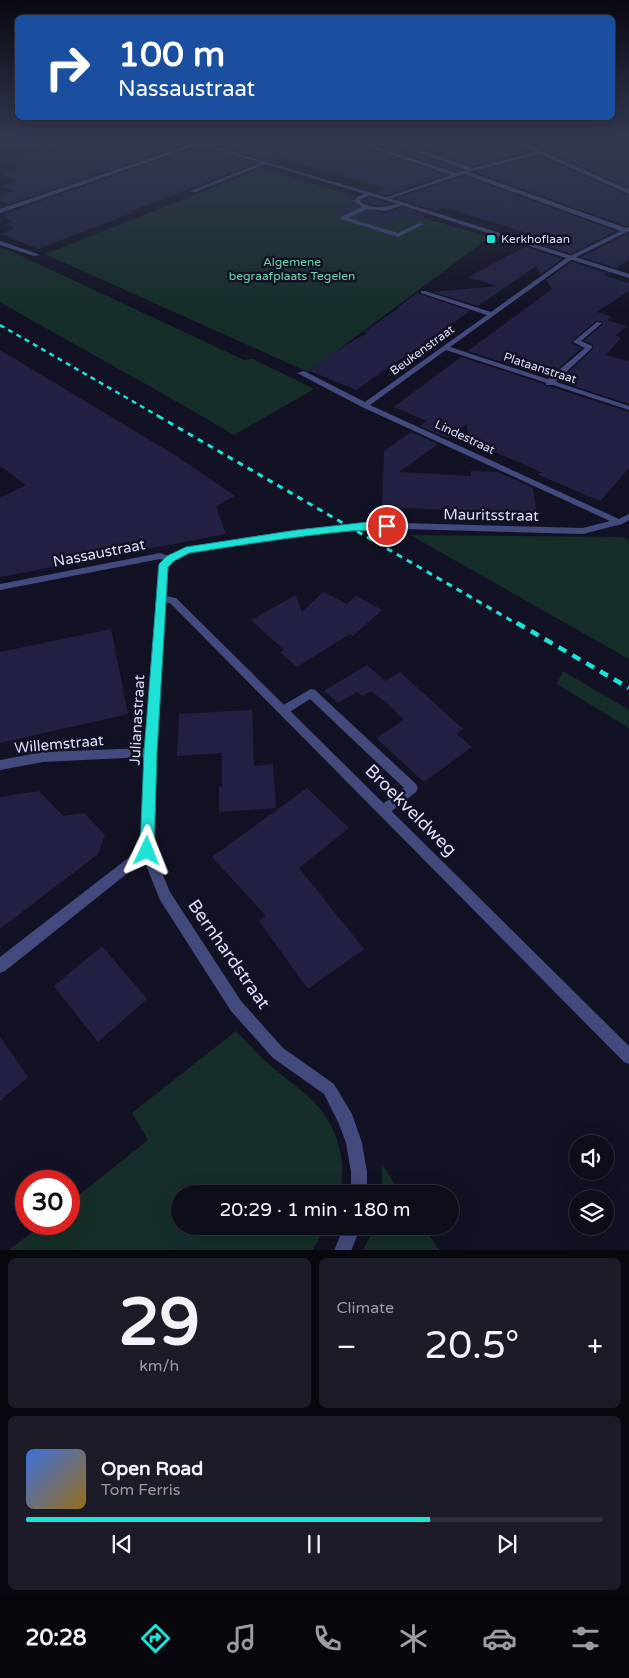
<!DOCTYPE html>
<meta charset="utf-8">
<style>
body{margin:0;font-family:"Varela Round",sans-serif;background:#1c1c28;color:#f1f3f6;height:100vh;display:flex;flex-direction:column;font-size:19px;white-space:nowrap}
*{box-sizing:border-box;margin:0}
p{font-size:16px;color:#9b9ca3}
.icon{flex:none;width:28px;height:28px;fill:none;stroke:currentColor;stroke-width:2;stroke-linecap:round;stroke-linejoin:round}
.map{position:relative;height:1250px;overflow:hidden}
.drawer{display:flex;flex-direction:column;gap:8px;padding:8px;background:#08080f;flex:1}
.drawer>*{flex:none}
.top-card{position:absolute;left:15px;top:15px;width:600px;height:105px;border-radius:8px;box-shadow:0 5px 20px #0002,0 0 0 1px #2e2e3a;background:#1a4fa0;color:#fff;overflow:hidden}
.fabs{position:absolute;left:569px;top:1135px;display:grid;gap:10px}
.fabs a{display:grid;place-items:center;width:45px;height:45px;border-radius:50%;background:#0e0e1b;box-shadow:0 5px 20px #0002,0 0 0 1px #2e2e3a;font-size:25px}
.speed{position:absolute;left:15px;top:1170px;display:flex;gap:10px;font-size:25px;font-weight:700;text-align:center}
.speed>*{display:grid;place-content:center;width:65px;height:65px;border-radius:50%;background:#0e0e1b;box-shadow:0 5px 20px #0002,0 0 0 1px #2e2e3a;line-height:1}
.speed .limit{border:8px solid #d22;background:#fff;color:#111}
.pin{position:absolute;display:grid;place-items:center;width:42px;height:42px;color:#fff;margin:-21px;border:2px solid #fff;border-radius:50%;box-shadow:0 1px 5px #0007}
.me{position:absolute;width:55px;margin:-28px;rotate:2deg;stroke-linejoin:round;filter:drop-shadow(0 0 4px #0008)}
.turn{display:flex;align-items:center;gap:18px;height:105px;padding:0 20px;font-size:22px}
.turn .icon{width:65px;height:65px;stroke-width:2.5}
.turn b{display:block;font-size:35px;line-height:42px}
.big{font-size:38px;font-weight:600;line-height:1.1}
.drawer .card{flex:1;display:flex;flex-direction:column;justify-content:center;gap:8px;min-width:0;padding:0 18px;border-radius:8px;background:#1c1c28}
.drawer .dial{align-items:center;gap:0}
.dial b{font-size:65px;line-height:1}
.song{display:flex;align-items:center;gap:15px}
.cover{width:60px;height:60px;border-radius:8px;background:linear-gradient(135deg,hsl(220 70% 55%),hsl(40 70% 35%))}
.played{height:5px;border-radius:2px;background:linear-gradient(90deg,#1fe2d7 70%,#2e2e3a 70%)}
.keys{display:flex;justify-content:space-around;direction:ltr}
.heat{display:flex;justify-content:space-between;align-items:center;font-size:28px;direction:ltr}
.drawer .tiles{flex:1;display:grid;gap:8px;grid-template-columns:1fr 1fr}
.card:last-child{grid-column:span 2}
.trip{position:absolute;left:171px;top:1185px;width:288px;height:50px;border-radius:25px;background:#0e0e1b;box-shadow:0 5px 20px #0002,0 0 0 1px #2e2e3a;font-weight:600;line-height:50px;text-align:center}
.tabs{display:flex;height:80px;justify-content:space-around;align-items:center;background:#06060b;color:#9b9ca3}
.tabs .icon{width:35px;height:35px}
.tabs .selected{color:#1fe2d7}
.tabs b{font-size:22px;color:#f1f3f6}
.map>svg:first-child{display:block}
.green{fill:#162e29}
.building{fill:#222143}
.lines{fill:none;stroke-linecap:round;stroke-linejoin:round}
.service{fill:#434a7d;fill-rule:evenodd}
.minor{fill:#434a7d;fill-rule:evenodd}
.tertiary{fill:#434a7d;fill-rule:evenodd}
.rail-far2{stroke:#1fe2d7;stroke-width:2.5;stroke-dasharray:5 4.5;stroke-linecap:butt}
.rail-far1{stroke:#1fe2d7;stroke-width:3;stroke-dasharray:6 5.5;stroke-linecap:butt}
.rail{stroke:#1fe2d7;stroke-width:4.5;stroke-dasharray:9 7;stroke-linecap:butt}
.route{fill:#1fe2d7;stroke:#14938c}
.poi-dot{fill:#1fe2d7;stroke:#131224;stroke-width:2}
.labels{text-anchor:middle;dominant-baseline:central;stroke-width:5;stroke-linejoin:round;paint-order:stroke}
.far-poi-label{font-size:12px;fill:#dbdcfa;stroke:#131224;text-anchor:start}
.far-park-label{font-size:12px;fill:#6fd1aa;stroke:#131224}
.far-street-label{font-size:12px;fill:#dbdcfa;stroke:#131224}
.street-label{font-size:15px;fill:#dbdcfa;stroke:#131224}
.near-street-label{font-size:18px;fill:#dbdcfa;stroke:#131224}
</style>
<div class="map">
<svg width="629" height="1251" viewBox="0 0 629 1251">
<rect width="100%" height="100%" fill="#131224"/>
<!-- green -->
<g class="green">
<polygon points="12,138 83,138 43,149"/>
<polygon points="263,168 356,197 353,204 386,214 406,213 490,237 308,372 45,254"/>
<path d="M0 248 13 252 244 360 253 359 314 389 234 435C157 389 78 347 0 302Z"/>
<polygon points="410,535 623,537 629,540 629,659"/>
<polygon points="563,671 629,710 629,728 557,684"/>
<path d="M236 1031C245 1040 254 1050 263 1059 296 1090 331 1103 340 1152 343 1166 343 1180 340 1194H180V1226H326L313 1250H9L43 1224H69V1203L148 1140 132 1113Z"/>
<polygon points="382,1164 401,1194 382,1194"/>
<polygon points="375,1226 423,1226 439,1250 363,1250"/>
</g>
<!-- building -->
<g class="building">
<polygon points="104,138 177,138 178,140 190,143 9,204 0,200 0,196 14,191 1,186 19,181 1,174 20,168 4,163 45,149 52,152 63,151"/>
<polygon points="189,138 341,138 342,140 445,175 387,195 375,192 384,188 274,156 266,160"/>
<polygon points="353,138 377,138 378,140 461,170 456,171"/>
<polygon points="389,138 505,138 531,151 473,166"/>
<polygon points="516,138 599,138 629,150 629,188"/>
<polygon points="200,146 256,163 129,212 132,213 38,249 1,234 15,228 5,224 13,221 4,217 8,216 4,214"/>
<polygon points="540,156 629,196 629,225 626,226 475,172"/>
<polygon points="464,176 616,231 571,254 535,242 543,238 479,218 444,207 436,211 396,198"/>
<polygon points="370,197 384,202 391,204 376,205 362,201"/>
<polygon points="352,202 358,207 344,214 334,211"/>
<polygon points="402,207 427,215 415,221 400,217 382,225 355,217 367,211 386,213"/>
<polygon points="629,233 629,260 616,268 581,257"/>
<polygon points="525,247 562,259 541,274 536,266 478,306 433,292 497,286 468,277"/>
<polygon points="572,262 607,273 604,275 629,283 629,291 597,312 611,316 607,320 627,326 615,336 621,338 606,355 629,361 629,404 559,381 593,349 593,344 584,341 603,324 602,321 596,321 572,341 572,344 582,348 548,377 468,351 552,289 546,280"/>
<polygon points="417,293 470,311 356,390 310,371 331,354 367,333 364,332 399,308 397,308"/>
<polygon points="0,350 178,457 235,496 216,506 226,534 0,577 0,498 26,485 0,466"/>
<polygon points="461,357 544,384 546,387 552,387 629,412 629,468 600,501 539,475 539,473 543,473 468,440 467,424 447,438 420,426 427,421 394,407"/>
<polygon points="411,432 438,444 399,472 471,476 471,471 498,472 533,488 537,514 382,507 384,451"/>
<polygon points="323,592 347,604 356,596 382,610 353,636 350,634 297,667 280,652 284,650 251,620 296,595 302,612"/>
<polygon points="111,629 128,714 0,743 0,652"/>
<polygon points="367,665 385,681 400,672 463,729 457,734 472,747 424,782 376,738 404,720 387,703 371,691 362,696 357,692 338,703 324,691"/>
<polygon points="252,710 254,766 273,764 276,808 219,812 219,787 222,786 222,753 177,756 179,714"/>
<polygon points="307,788 349,828 299,868 364,949 308,989 259,921 266,916 212,857"/>
<polygon points="39,791 63,816 84,813 105,835 98,854 0,929 0,797"/>
<polygon points="102,946 147,999 98,1042 54,986"/>
<polygon points="0,1037 28,1077 0,1101"/>
</g>
<g class="lines">
<!-- service -->
<g class="service">
<polygon points="264,162 268,163 195,192 190,191"/>
<path d="M369 192 371 195 361 199 360 202C374 210 387 208 402 202L405 204 398 207 385 211 367 209 348 218 398 233 419 223 424 224 398 237 341 219V217L362 207 354 202 357 197Z"/>
<polygon points="597,322 602,323 581,341 592,346 592,348 552,385 546,385 546,381 585,348 573,342"/>
<polygon points="311,689 315,690 416,784 418,788 416,792 388,814 384,815 380,814 378,810 380,806 404,788 310,699 288,713 280,713 279,710 280,707"/>
</g>
<!-- minor -->
<g class="minor">
<polygon points="343,138 348,138 456,173 467,170 379,138 384,138 473,168 536,152 507,138 512,138 629,190 629,194 627,193 540,154 469,172 626,228 629,227 629,231 572,259 450,347 629,406 629,410 446,350 370,405 619,519 629,514 629,520 622,524 583,534 368,528 282,538 188,554 173,561 168,567 166,596 176,598 629,1046 629,1064 624,1062 170,603 166,603 157,752 153,851 170,892 241,1001 283,1048 334,1084 352,1114 362,1143 367,1172 367,1194 351,1194 351,1172 346,1143 339,1124 324,1094 273,1058 231,1011 160,900 144,860 5,971 0,973 0,957 141,848 145,757 43,762 0,770 0,760 43,752 146,748 158,566 163,560 160,559 0,590 0,584 160,553 169,556 186,548 282,532 368,522 583,528 610,521 362,407 297,373 304,371 365,402 487,315 421,293 421,291 425,291 491,312 568,257 621,231 464,174 385,200 385,198 451,175"/>
<polygon points="199,142 203,143 0,213 0,209"/>
<polygon points="0,241 38,254 39,255 34,256 0,245"/>
<polygon points="344,1226 361,1226 351,1251 334,1251"/>
</g>
<!-- tertiary -->
<polygon class="tertiary" points="179,138 184,138 389,198 629,274 629,278 385,200"/>
<!-- rail-far2 -->
<polyline class="rail-far2" points="0,325 160,417"/>
<!-- rail-far1 -->
<polyline class="rail-far1" points="158,416 519,625"/>
<!-- rail -->
<polyline class="rail" points="517,623 629,688"/>
</g>
<!-- sky -->
<linearGradient id="sky" x2="0" y2="1"><stop stop-color="#0a0a14"/><stop offset="0.44" stop-color="#333950"/><stop offset="1" stop-color="#333950" stop-opacity="0"/></linearGradient>
<rect width="629" height="313" fill="url(#sky)"/>
<!-- route -->
<path class="route" d="M368 522 387 523 392 526C386 531 360 530 350 531 296 536 243 545 189 553L174 561 168 567 157 752 154 851 152 855 147 857 142 855 140 851 144 752 159 564 167 556 186 547 297 530Z"/>
<!-- markers -->
<rect class="poi-dot" x="486" y="234" width="10" height="10" rx="2.5"/>
<g class="labels">
<!-- far-poi labels -->
<g class="far-poi-label">
<text x="501" y="239">Kerkhoflaan</text>
</g>
<!-- far-park labels -->
<g class="far-park-label">
<text x="292" y="262">Algemene<tspan x="292" dy="14">begraafplaats Tegelen</tspan></text>
</g>
<!-- far-street labels -->
<g class="far-street-label">
<text transform="translate(422 350) rotate(-36)">Beukenstraat</text>
<text transform="translate(540 368) rotate(18)">Plataanstraat</text>
<text transform="translate(465 437) rotate(25)">Lindestraat</text>
</g>
<!-- street labels -->
<g class="street-label">
<text transform="translate(491 515) rotate(1)">Mauritsstraat</text>
<text transform="translate(99 553) rotate(-11)">Nassaustraat</text>
<text transform="translate(137 720) rotate(-87)">Julianastraat</text>
<text transform="translate(59 744) rotate(-5)">Willemstraat</text>
</g>
<!-- near-street labels -->
<g class="near-street-label">
<text transform="translate(411 810) rotate(45)">Broekveldweg</text>
<text transform="translate(229 954) rotate(55)">Bernhardstraat</text>
</g>
</g>
</svg>
<div class="fabs">
<a><svg class="icon" aria-label="sound" viewBox="0 0 24 24"><path d="M4 9h4l5-4v14l-5-4H4zM17 9q2 3 0 6"/></svg></a>
<a><svg class="icon" aria-label="layers" viewBox="0 0 24 24"><path d="M12 4l9 5-9 5-9-5zM3 14l9 5 9-5"/></svg></a>
</div>
<div class="speed"><div class="limit">30</div></div>
<div class="pin" style="left:387px;top:526px;background:#d93025"><svg class="icon" aria-label="arrive" viewBox="0 0 24 24"><path d="M6 21V4h12l-3 4 3 4H6"/></svg></div>
<svg class="me" style="left:147px;top:851px" viewBox="-20 -20 40 40"><path d="M0-17L14 15 0 8-14 15z" fill="#1fe2d7" stroke="#fff" stroke-width="4"/></svg>
<div class="trip">20:29 · 1 min · 180 m</div>
<div class="top-card">
<div class="turn"><svg class="icon" aria-label="right" viewBox="0 0 24 24"><path d="M7 20v-9h11M14 6l5 5-5 5"/></svg><div><b>100 m</b>Nassaustraat</div></div>
</div>
</div>
<section class="drawer">
<div class="tiles">
<div class="card dial"><b>29</b><p>km/h</p></div>
<div class="card"><p>Climate</p>
<div class="heat"><a>−</a><b class="big">20.5°</b><a>+</a></div>
</div>
<div class="card">
<div class="song"><i class="cover"></i><div><b>Open Road</b><p>Tom Ferris</p></div></div>
<div class="played"></div>
<div class="keys"><svg class="icon" aria-label="previous" viewBox="0 0 24 24"><path d="M18 5L8 12l10 7zM5 5v14"/></svg><svg class="icon" aria-label="pause" viewBox="0 0 24 24"><path d="M8 5v14M16 5v14"/></svg><svg class="icon" aria-label="next" viewBox="0 0 24 24"><path d="M6 5l10 7-10 7zM19 5v14"/></svg></div>
</div>
</div>
</section>
<nav class="tabs">
<b>20:28</b>
<svg class="icon selected" aria-label="directions" viewBox="0 0 24 24"><path d="M12 3l9 9-9 9-9-9zM9 14v-3h6M13 9l2 2-2 2"/></svg>
<svg class="icon" aria-label="music" viewBox="0 0 24 24"><path d="M9 18V5l10-2v13"/><circle cx="6" cy="18" r="3"/><circle cx="16" cy="16" r="3"/></svg>
<svg class="icon" aria-label="phone" viewBox="0 0 24 24"><path d="M5 4h4l2 5-3 2q2 4 5 5l2-3 5 2v4C11 20 4 13 5 4z"/></svg>
<svg class="icon" aria-label="climate" viewBox="0 0 24 24"><path d="M12 3v18M4 7l16 10M4 17L20 7"/></svg>
<svg class="icon" aria-label="car" viewBox="0 0 24 24"><path d="M5 17H2v-5l4-1 3-4h7l3 4 3 1v5h-3M9 17h6M6 11h13"/><circle cx="7" cy="17" r="2"/><circle cx="17" cy="17" r="2"/></svg>
<svg class="icon" aria-label="filters" viewBox="0 0 24 24"><path d="M4 7h16M4 17h16"/><circle cx="9" cy="7" r="2"/><circle cx="15" cy="17" r="2"/></svg>
</nav>
